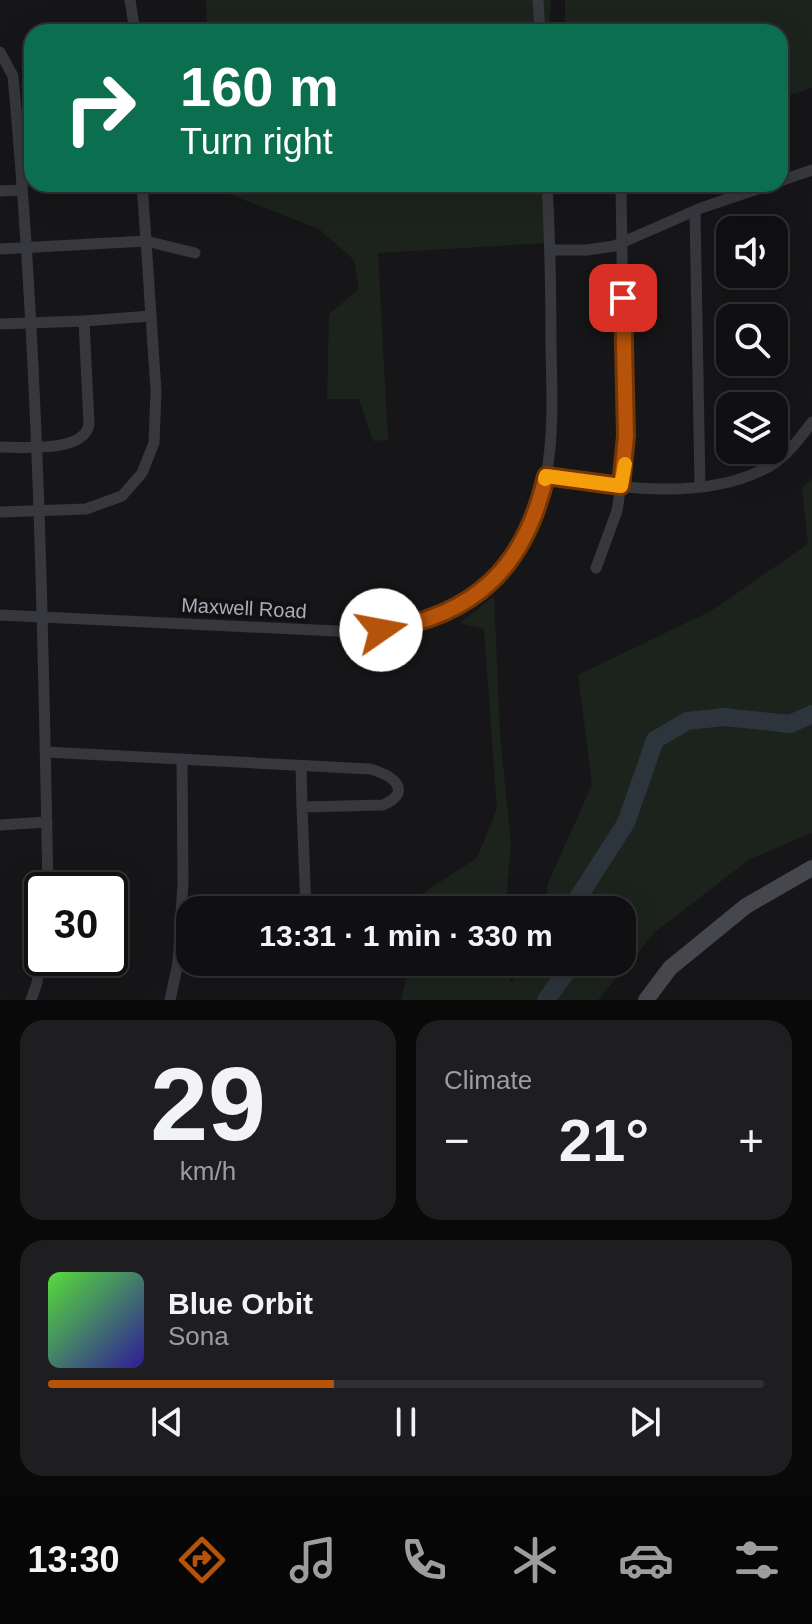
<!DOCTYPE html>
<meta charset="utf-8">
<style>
body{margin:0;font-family:Arial,sans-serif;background:#1e1e20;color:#f1f3f6;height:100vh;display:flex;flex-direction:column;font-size:30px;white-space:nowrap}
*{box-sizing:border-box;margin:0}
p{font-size:26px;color:#9c9d9f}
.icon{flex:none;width:44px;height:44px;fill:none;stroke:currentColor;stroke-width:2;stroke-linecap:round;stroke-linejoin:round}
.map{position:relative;height:1000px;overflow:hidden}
.panel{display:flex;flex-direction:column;gap:20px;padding:20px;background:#09090a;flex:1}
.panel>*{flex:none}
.top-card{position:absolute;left:24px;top:24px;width:764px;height:168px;border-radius:24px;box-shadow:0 8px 32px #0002,0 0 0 2px #303032;background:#0b6e4f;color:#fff;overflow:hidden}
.tools{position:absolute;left:716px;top:216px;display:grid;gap:16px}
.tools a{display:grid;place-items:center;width:72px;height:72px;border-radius:16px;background:#101012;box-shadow:0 8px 32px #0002,0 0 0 2px #303032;font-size:40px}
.speed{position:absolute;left:24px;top:872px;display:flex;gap:16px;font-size:40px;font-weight:700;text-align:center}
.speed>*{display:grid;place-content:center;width:104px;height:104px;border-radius:50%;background:#101012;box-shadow:0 8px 32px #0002,0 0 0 2px #303032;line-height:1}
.speed .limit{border:4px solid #111;border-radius:12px;background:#fff;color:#111}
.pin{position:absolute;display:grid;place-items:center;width:68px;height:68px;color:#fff;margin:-34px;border-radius:16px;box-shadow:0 4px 12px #0006}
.me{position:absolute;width:88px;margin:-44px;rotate:78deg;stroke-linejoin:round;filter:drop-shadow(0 0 6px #0008)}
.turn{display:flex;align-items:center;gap:28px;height:168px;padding:0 24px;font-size:36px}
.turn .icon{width:104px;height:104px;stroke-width:2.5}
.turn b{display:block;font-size:56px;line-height:68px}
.big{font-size:60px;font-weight:700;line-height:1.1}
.panel .tile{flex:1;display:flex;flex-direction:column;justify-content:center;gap:12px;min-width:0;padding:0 28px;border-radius:24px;background:#1e1e20}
.panel .dial{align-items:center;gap:0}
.dial b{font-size:104px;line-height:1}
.song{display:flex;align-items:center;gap:24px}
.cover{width:96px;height:96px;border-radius:12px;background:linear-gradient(135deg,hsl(110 70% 55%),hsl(250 70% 35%))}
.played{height:8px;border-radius:4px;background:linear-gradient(90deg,#b45309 40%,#303032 40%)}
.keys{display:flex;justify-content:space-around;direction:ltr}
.heat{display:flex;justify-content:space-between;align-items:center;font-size:44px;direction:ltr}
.panel .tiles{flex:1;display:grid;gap:20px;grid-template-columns:1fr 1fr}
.tile:last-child{grid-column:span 2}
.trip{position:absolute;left:176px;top:896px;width:460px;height:80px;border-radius:24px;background:#101012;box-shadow:0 8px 32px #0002,0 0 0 2px #303032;font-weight:700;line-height:80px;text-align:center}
.menu{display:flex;height:128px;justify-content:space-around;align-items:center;background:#060607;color:#9c9d9f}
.menu .icon{width:56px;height:56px}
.menu .active{color:#b45309}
.menu b{font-size:36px;color:#f1f3f6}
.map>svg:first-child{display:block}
.green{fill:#1c231d}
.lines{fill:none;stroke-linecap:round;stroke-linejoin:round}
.river{stroke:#2c353c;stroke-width:18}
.street{stroke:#37383d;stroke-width:11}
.secondary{stroke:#45474d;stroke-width:16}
.route-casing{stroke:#753606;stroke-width:20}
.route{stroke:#b45309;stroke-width:14}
.slow{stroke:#f59e0b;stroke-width:14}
.labels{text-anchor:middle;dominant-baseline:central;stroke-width:8;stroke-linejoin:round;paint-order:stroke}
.street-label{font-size:20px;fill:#a8adb8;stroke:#111113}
</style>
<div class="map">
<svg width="812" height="1000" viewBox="0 0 812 1000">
<rect width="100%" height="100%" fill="#161618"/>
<!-- green -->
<g class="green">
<polygon points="206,0 551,0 549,32 207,32"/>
<polygon points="565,0 812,0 812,88 780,98 780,32 565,32"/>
<polygon points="215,184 545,184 547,243 378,253 388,440 373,441 359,399 327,399 329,314 359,289 354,260 319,229 216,189"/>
<polygon points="812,479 812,833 750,859 656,931 598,1000 401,1000 410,962 506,962 511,982 528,962 622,962 622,910 545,910 547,885 592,785 578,675 711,611 808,544 802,488"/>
<polygon points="494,596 500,734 511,844 505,910 412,910 412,900 477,858 497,809 484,629 460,623"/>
</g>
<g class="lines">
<!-- river -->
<g class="river">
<polyline points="570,910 626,823 655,740 687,721 724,717 790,724 812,714"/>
<polyline points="546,1000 567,971 567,962"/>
</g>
<!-- street -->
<g class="street">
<polyline points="130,0 135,32"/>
<polyline points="538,0 540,32"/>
<path d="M0 52 13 76C38 346 43 618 48 890"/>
<polyline points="780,181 812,170"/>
<polyline points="142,184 146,241 195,253"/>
<polyline points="0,191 22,190"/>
<polyline points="695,211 700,486"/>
<polyline points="0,249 146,241 156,391 154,443 142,473 122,496 86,509 0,512"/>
<polyline points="550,250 587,250 614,246 701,208 772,184"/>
<polyline points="84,321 151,316"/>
<path d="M0 324 84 321 89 424C85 453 23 447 0 447"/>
<path d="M546 476C616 487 705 503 770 466 787 456 800 438 812 422"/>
<polyline points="596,568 617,511 625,458 621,184"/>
<path d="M0 615 357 632C455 626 527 577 546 476 554 435 552 390 551 348 551 294 550 239 547 184"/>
<path d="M46 752 370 769C391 774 415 791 383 805L302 807 306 910"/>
<polyline points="301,766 302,807"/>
<polyline points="0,825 47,822"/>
<polyline points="178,963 183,883 182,759"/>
<polyline points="31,1000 37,983 42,949"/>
<polyline points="170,1000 178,963 280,965 298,962"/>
</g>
<!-- secondary -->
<polyline class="secondary" points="646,1000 670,968 746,906 812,868"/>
</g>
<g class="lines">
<defs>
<path id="route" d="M381 630C475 616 525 567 546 476L621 486 626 436 623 298"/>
</defs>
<!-- route casing -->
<use href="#route" class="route-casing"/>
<!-- route -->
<use href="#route" class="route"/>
<!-- slow -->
<polyline class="slow" points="545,479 546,476 621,486 625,464"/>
</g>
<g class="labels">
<!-- street labels -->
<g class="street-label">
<text transform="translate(244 608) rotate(3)">Maxwell Road</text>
</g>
</g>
</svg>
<div class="tools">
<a><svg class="icon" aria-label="sound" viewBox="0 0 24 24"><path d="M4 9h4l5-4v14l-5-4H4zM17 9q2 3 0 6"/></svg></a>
<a><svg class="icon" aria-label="search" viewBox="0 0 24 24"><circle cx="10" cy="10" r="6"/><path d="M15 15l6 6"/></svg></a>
<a><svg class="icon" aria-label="layers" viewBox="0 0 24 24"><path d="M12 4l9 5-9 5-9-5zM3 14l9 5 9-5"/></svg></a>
</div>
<div class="speed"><div class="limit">30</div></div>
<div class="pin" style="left:623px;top:298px;background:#d93025"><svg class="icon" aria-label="arrive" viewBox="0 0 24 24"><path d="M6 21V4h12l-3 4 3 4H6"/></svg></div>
<svg class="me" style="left:381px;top:630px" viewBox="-20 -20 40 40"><circle r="19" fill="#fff"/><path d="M0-13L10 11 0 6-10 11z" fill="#b45309"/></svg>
<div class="trip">13:31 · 1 min · 330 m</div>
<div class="top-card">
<div class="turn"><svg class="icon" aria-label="right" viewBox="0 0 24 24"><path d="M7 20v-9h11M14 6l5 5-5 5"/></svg><div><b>160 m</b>Turn right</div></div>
</div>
</div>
<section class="panel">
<div class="tiles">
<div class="tile dial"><b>29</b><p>km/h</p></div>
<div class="tile"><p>Climate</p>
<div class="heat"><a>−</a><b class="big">21°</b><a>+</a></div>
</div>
<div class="tile">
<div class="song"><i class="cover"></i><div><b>Blue Orbit</b><p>Sona</p></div></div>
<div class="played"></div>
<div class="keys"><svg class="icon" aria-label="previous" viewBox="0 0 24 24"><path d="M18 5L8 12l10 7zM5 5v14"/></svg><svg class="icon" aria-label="pause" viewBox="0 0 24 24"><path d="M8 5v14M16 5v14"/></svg><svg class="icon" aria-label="next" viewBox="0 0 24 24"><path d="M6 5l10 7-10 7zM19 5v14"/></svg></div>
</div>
</div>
</section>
<nav class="menu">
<b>13:30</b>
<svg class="icon active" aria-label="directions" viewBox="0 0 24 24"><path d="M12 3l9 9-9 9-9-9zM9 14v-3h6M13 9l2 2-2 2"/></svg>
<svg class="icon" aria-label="music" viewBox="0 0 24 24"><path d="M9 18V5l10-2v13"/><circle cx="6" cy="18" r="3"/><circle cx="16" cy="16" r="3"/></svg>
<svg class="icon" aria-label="phone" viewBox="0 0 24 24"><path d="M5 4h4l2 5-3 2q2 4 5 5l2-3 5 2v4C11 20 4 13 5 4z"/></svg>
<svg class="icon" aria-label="climate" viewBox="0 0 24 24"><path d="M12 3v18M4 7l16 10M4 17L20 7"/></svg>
<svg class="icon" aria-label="car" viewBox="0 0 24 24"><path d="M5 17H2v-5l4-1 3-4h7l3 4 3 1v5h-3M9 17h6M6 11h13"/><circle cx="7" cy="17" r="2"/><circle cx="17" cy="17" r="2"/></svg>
<svg class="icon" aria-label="filters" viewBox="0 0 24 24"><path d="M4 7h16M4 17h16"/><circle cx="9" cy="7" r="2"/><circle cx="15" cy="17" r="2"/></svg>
</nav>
